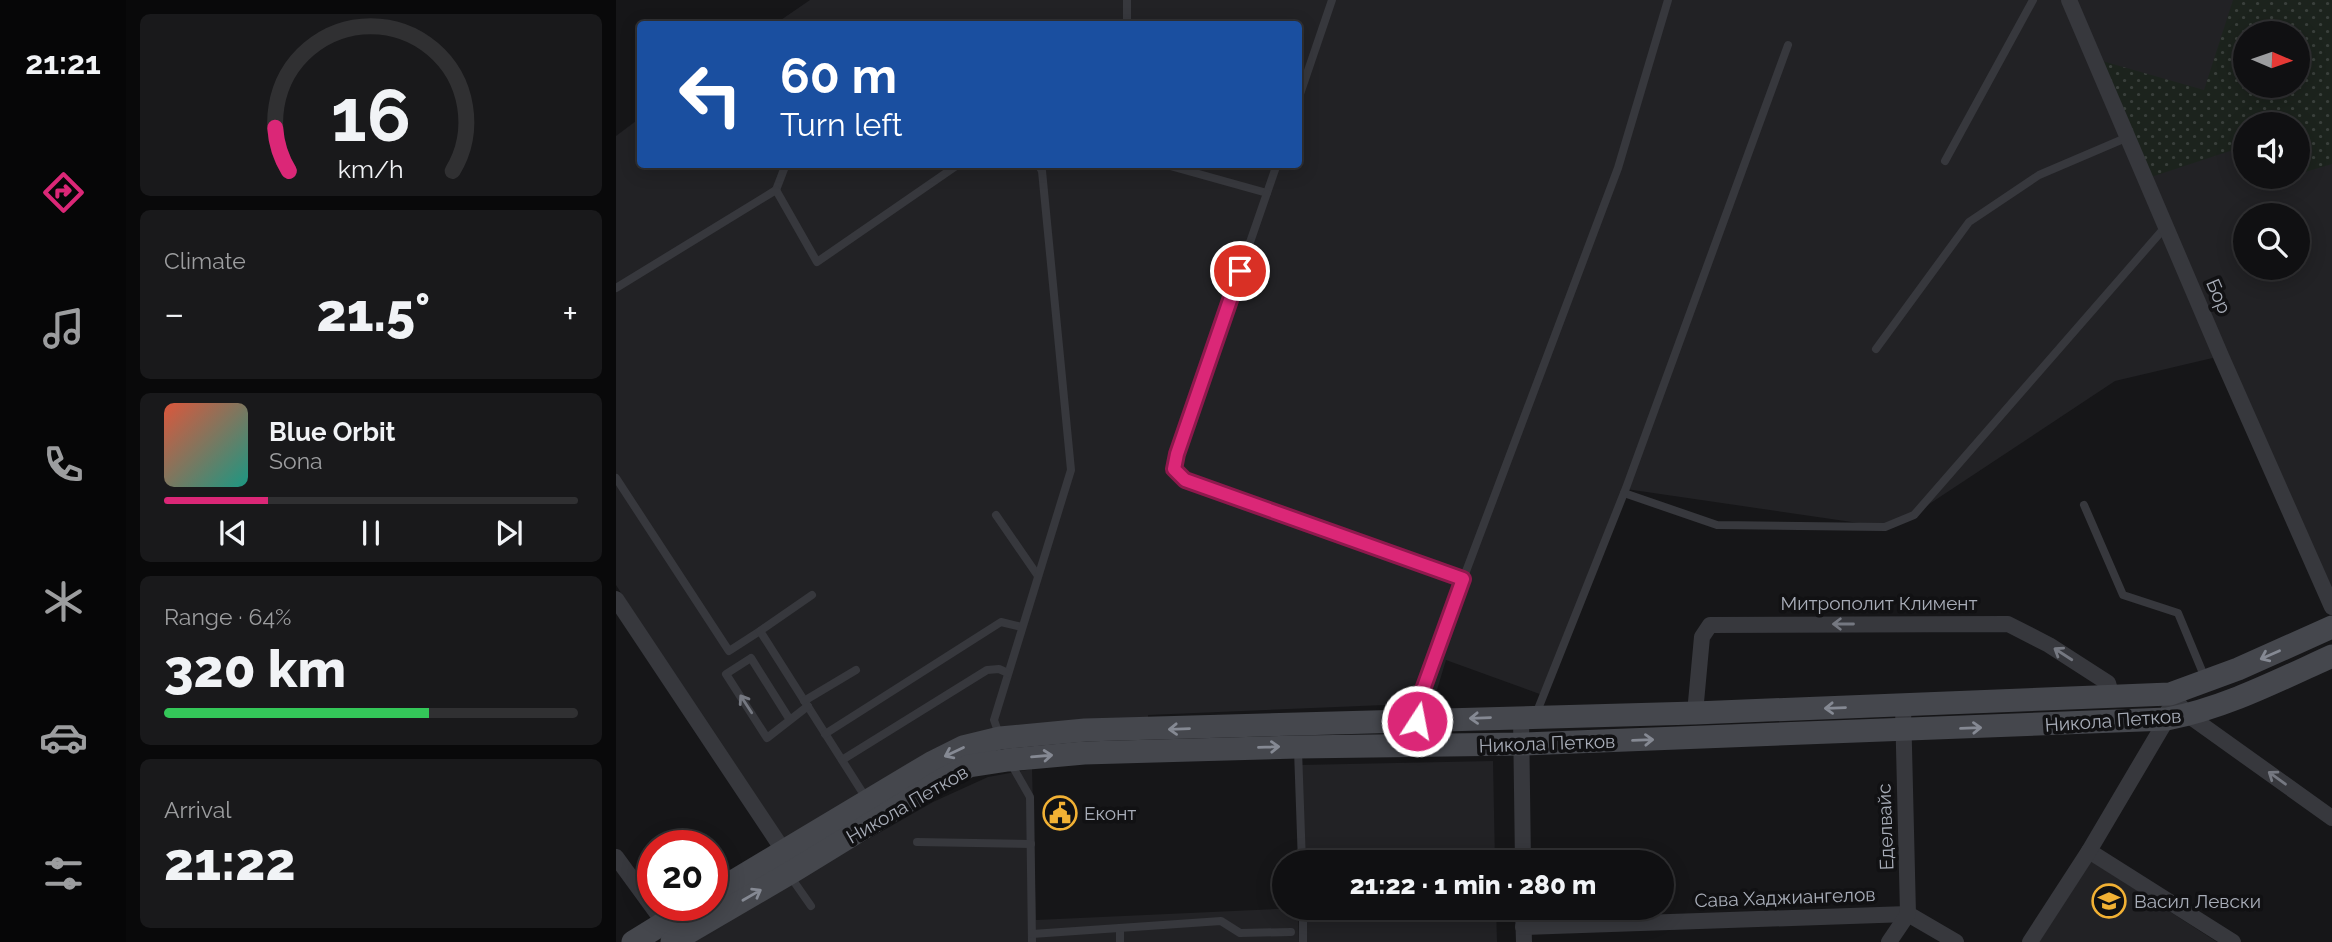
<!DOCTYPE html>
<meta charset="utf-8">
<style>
body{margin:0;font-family:Raleway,sans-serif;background:#19191b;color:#f1f3f6;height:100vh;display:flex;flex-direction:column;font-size:26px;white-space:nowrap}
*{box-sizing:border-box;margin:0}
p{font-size:23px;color:#9c9d9f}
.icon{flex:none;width:38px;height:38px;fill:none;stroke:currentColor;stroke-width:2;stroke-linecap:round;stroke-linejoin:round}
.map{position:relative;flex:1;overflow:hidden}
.side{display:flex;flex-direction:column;gap:14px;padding:14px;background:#09090a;width:490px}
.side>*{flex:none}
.banner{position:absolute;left:21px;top:21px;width:665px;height:147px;border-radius:7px;box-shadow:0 4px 18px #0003,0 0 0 2px #303032;background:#1a4fa0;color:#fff;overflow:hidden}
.needle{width:46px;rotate:92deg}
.tools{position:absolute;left:1617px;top:21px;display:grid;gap:14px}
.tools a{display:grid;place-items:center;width:77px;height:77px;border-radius:50%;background:#101012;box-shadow:0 4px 18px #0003,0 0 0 2px #303032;font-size:35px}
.speed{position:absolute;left:21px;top:830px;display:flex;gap:14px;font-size:35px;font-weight:700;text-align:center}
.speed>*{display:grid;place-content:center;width:91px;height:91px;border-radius:50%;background:#101012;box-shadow:0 4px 18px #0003,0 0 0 2px #303032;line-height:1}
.speed .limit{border:10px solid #d22;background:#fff;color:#111}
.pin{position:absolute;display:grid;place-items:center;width:60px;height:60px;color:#fff;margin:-30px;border:4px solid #fff;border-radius:50%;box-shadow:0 2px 7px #0007}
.me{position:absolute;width:77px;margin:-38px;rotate:11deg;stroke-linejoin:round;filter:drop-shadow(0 0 5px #0008)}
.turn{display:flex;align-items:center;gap:24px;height:147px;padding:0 28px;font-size:32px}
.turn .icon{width:91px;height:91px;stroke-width:2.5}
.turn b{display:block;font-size:49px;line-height:60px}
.big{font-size:52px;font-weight:800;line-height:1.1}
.side .card{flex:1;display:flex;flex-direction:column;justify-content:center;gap:10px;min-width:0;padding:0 24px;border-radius:10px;background:#19191b}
.side .dial{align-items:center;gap:0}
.dial svg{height:182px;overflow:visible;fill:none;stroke:#303032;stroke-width:7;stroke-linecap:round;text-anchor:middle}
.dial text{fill:#f1f3f6;stroke:none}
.song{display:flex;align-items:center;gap:21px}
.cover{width:84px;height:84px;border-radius:10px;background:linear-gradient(135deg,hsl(10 70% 55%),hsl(170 70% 35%))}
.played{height:7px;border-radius:4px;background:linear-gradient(90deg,#db2777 25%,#303032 25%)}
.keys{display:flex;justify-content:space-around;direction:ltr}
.heat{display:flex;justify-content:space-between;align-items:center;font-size:38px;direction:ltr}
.charge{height:10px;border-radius:5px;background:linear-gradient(90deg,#34c759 64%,#303032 0)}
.trip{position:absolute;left:656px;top:850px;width:402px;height:70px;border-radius:35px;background:#101012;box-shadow:0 4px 18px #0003,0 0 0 2px #303032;font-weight:800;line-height:70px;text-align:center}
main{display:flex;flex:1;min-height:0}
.tab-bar{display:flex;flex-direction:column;width:126px;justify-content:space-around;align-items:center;background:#060607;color:#9c9d9f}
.tab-bar .icon{width:49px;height:49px}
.tab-bar .on{color:#db2777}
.tab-bar b{font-size:32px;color:#f1f3f6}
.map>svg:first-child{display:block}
.built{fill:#222225;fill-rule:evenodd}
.grass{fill:url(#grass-dots);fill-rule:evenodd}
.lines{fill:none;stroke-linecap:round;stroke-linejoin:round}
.service{stroke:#37383d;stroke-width:8}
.minor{stroke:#37383d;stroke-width:16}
.secondary{stroke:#45474d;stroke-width:23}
.oneway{stroke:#757881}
.oneway2{stroke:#858993}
.route-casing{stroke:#8e194d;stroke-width:18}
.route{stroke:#db2777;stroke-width:12}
.labels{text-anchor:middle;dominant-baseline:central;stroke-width:7;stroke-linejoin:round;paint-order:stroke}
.street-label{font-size:19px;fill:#a8adb8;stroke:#111113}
.poi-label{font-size:19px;fill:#a8adb8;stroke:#111113;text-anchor:start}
</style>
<main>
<nav class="tab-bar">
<b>21:21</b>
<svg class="icon on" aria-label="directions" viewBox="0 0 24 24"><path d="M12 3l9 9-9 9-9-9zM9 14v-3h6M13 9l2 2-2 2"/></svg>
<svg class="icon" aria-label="music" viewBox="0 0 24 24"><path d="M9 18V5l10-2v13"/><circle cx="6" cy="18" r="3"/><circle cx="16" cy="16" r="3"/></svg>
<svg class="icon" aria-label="phone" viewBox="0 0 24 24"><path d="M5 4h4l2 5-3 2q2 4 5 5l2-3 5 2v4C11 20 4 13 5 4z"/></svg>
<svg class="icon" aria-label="climate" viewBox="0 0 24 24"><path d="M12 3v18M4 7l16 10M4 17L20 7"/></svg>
<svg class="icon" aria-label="car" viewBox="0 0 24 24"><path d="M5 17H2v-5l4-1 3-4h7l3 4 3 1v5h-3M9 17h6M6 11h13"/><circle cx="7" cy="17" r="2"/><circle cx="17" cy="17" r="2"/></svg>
<svg class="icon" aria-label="filters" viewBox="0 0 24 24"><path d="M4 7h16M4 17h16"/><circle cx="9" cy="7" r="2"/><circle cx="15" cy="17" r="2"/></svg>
</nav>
<section class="side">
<div class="card dial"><svg viewBox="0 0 100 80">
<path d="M14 69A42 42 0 1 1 86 69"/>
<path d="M14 69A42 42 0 0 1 8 50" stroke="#db2777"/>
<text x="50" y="56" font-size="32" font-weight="700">16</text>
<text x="50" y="72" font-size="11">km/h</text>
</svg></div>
<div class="card"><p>Climate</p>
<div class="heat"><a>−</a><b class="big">21.5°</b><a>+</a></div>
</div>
<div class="card">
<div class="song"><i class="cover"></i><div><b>Blue Orbit</b><p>Sona</p></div></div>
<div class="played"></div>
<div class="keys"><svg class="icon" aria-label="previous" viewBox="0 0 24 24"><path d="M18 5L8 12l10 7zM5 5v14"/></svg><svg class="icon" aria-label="pause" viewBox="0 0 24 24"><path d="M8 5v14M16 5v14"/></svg><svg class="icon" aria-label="next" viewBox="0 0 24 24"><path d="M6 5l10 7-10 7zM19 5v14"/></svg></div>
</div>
<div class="card"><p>Range · 64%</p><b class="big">320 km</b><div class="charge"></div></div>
<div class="card"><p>Arrival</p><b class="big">21:22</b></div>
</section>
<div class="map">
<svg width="1716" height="942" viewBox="0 0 1716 942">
<defs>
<pattern id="grass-dots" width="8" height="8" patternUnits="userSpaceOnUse" patternTransform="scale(1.75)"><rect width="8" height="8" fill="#1c231d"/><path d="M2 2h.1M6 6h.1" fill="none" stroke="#3a403c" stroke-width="1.8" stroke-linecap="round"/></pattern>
</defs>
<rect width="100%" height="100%" fill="#161618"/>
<!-- built -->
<g class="built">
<path d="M194 0H1716V590L1605 356 1499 381 1277 528 1010 489 929 696 830 660 817 703 532 715V730L384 738 169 851 0 585V136L24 118V164H682V24H159ZM1629 33H1682V86H1629ZM1629 124H1682V177H1629ZM1629 215H1682V268H1629Z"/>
<polygon points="877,761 879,863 686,863 684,765"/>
<polygon points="416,769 420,920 682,908 683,942 73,942 317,802 372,777"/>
<polygon points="1475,861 1601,942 1423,942"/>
<polygon points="687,908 880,908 881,942 687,942"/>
</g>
<!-- grass -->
<path class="grass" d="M1617 0H1716V164L1689 172 1682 152V124H1629V146L1529 179 1479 59 1588 90ZM1629 33H1682V86H1629Z"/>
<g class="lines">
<!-- service -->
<g class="service">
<polyline points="511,0 511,24"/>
<polyline points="682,100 716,0"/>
<polyline points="1329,161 1417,0"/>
<polyline points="547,164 651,193 661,164"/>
<polyline points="160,190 170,164"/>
<polyline points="651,193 561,454 558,469 570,480 847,579"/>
<polyline points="0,288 160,190 201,262 343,164"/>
<polyline points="1260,349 1353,222 1423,175 1512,137"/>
<polyline points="0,478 113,651 144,631"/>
<polyline points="1008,493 1101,525 1269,527 1298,515 1551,225"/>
<polyline points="1468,505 1507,595 1562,613 1589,678"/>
<polyline points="380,515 422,576"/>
<polyline points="196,595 144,631 250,798"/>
<polyline points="188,701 240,670"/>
<polyline points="920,714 1010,488 1172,45"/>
<polyline points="802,718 805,695 817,659 1002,168 1052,0"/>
<polyline points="174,720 135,658 110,674 151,738 192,706"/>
<polyline points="209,734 385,622 406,627"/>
<polyline points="384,737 378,720 455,470 426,171 422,164"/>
<polyline points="682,750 686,863"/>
<polyline points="226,760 371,670 383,669 392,673"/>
<polyline points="394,762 414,797 416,942"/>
<polyline points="301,842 415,844"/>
<polyline points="174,876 195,906"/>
<polyline points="687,908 687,942"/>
<polyline points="504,928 504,942"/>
<polyline points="416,934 605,921 624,933 675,932"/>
</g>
<!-- minor -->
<g class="minor">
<polyline points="1453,0 1605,356 1716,607"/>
<polyline points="0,599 173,859"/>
<polyline points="1554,694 1572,715 1716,818"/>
<polyline points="1079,713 1086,637 1094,625 1392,624 1433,645 1492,683 1496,697"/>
<polyline points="905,717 907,863"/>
<polyline points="1473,851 1617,942"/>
<polyline points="0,857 54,931"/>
<polyline points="907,908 908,942"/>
<polyline points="907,927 1292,914 1340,942"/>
<polyline points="1273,942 1292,914 1287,706"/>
<polyline points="1414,942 1473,851 1551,719 1552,711"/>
</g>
<!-- secondary -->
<g class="secondary">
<polyline points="96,894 315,763 347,747 384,738 469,730 1079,713 1554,694 1622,669 1716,627"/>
<polyline points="17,942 77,905"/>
<path d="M56 942 179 870 326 780 353 766 392 760 468 753 682 747 906 744 1551 719C1609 708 1663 680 1716 656"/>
</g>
</g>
<!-- one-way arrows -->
<defs><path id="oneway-shaft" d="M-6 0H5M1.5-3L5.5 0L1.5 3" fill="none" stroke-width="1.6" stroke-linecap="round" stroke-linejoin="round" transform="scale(1.75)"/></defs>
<g class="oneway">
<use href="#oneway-shaft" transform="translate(1227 624) rotate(180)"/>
<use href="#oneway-shaft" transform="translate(1447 654) rotate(-147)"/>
<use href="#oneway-shaft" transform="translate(130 704) rotate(-123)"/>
<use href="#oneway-shaft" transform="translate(1661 778) rotate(-144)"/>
</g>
<g class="oneway2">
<use href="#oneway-shaft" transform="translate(1654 655) rotate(156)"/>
<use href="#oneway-shaft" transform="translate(1219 708) rotate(178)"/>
<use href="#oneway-shaft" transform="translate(864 718) rotate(178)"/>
<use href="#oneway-shaft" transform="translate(1355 728) rotate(-2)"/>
<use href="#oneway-shaft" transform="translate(563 729) rotate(178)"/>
<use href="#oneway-shaft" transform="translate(1027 740) rotate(-2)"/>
<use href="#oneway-shaft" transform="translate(653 747) rotate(-2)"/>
<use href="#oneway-shaft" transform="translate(338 752) rotate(155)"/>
<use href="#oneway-shaft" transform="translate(426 756) rotate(-5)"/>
<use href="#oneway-shaft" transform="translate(136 895) rotate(-30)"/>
</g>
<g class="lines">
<defs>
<polyline id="route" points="624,271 561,454 558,469 569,480 847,579 805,695 801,721"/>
</defs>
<!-- route casing -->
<use href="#route" class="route-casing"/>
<!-- route -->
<use href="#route" class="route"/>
</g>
<!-- icons -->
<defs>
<symbol id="civic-ring" viewBox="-11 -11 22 22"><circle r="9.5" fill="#111113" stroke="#f2b134" stroke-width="1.5"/><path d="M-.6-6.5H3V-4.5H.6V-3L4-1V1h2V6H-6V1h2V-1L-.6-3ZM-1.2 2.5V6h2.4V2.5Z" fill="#f2b134"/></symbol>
<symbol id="school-ring" viewBox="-11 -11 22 22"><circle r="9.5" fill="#111113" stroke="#f2b134" stroke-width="1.5"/><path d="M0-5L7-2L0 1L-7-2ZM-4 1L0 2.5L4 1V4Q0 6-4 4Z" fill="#f2b134"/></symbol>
</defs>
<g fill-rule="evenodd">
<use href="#civic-ring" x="425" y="794" width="38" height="38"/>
<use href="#school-ring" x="1474" y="882" width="38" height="38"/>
</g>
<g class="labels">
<!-- street labels -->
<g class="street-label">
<text transform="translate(1603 296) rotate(67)">Бор</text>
<text x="1263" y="603">Митрополит Климент</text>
<text transform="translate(1497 720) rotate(-4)">Никола Петков</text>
<text transform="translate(931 743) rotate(-2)">Никола Петков</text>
<text transform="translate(291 804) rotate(-30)">Никола Петков</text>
<text transform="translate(1269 827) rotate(-92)">Еделвайс</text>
<text transform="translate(1169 897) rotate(-2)">Сава Хаджиангелов</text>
</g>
<!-- poi labels -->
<g class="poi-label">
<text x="468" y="813">Еконт</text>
<text x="1518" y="901">Васил Левски</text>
</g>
</g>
</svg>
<div class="tools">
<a><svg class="needle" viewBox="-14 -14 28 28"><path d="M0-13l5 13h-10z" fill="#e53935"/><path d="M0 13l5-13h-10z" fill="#9c9d9f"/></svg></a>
<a><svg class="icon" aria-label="sound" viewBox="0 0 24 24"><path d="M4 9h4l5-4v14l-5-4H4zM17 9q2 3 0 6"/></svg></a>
<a><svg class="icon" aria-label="search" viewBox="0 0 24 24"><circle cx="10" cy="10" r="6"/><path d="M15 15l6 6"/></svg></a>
</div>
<div class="speed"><div class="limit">20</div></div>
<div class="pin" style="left:624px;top:271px;background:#d93025"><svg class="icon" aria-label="arrive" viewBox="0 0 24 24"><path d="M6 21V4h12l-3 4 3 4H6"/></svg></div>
<svg class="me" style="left:801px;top:721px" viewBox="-20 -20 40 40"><circle r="17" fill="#db2777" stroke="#fff" stroke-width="3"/><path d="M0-11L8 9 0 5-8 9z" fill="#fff"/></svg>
<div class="trip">21:22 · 1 min · 280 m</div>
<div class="banner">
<div class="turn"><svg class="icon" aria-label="left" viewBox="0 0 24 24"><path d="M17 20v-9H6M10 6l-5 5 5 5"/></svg><div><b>60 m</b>Turn left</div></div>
</div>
</div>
</main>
